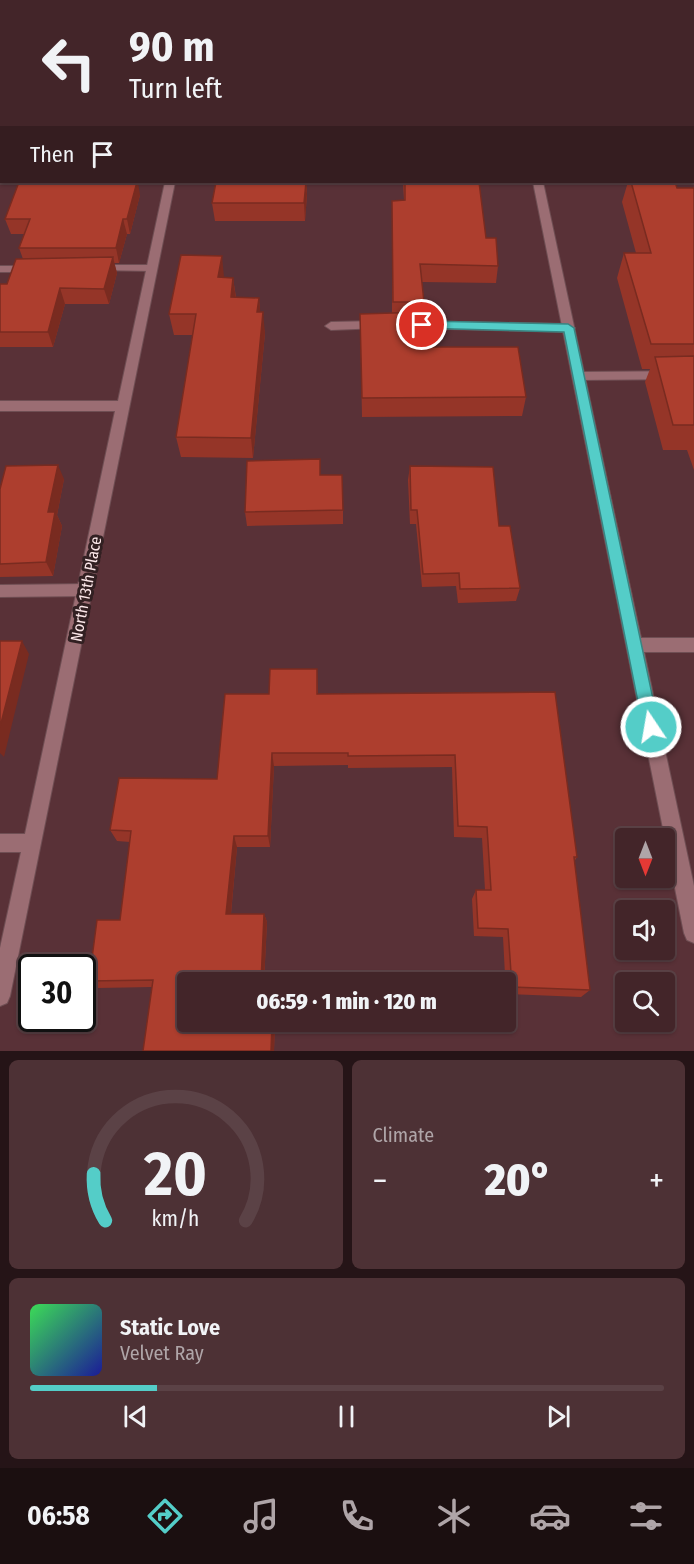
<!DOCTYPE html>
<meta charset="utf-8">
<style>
body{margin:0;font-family:"Fira Sans Condensed",sans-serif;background:#4d3135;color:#f1f3f6;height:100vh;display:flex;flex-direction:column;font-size:22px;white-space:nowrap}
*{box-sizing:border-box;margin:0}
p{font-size:20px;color:#afa5a8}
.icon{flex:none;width:33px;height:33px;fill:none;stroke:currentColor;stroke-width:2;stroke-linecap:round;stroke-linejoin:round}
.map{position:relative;height:1051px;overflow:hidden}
.details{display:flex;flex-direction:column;gap:9px;padding:9px;background:#251417;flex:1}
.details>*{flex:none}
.top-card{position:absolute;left:0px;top:0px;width:694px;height:183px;box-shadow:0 2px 4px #0004,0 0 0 2px #5b4246;background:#432529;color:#f1f3f6;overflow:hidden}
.needle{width:39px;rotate:180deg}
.fabs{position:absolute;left:615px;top:828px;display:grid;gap:12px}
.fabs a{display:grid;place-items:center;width:60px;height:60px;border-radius:6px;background:#432529;box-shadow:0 2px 4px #0004,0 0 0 2px #5b4246;font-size:30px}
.speed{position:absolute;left:18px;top:954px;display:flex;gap:12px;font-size:30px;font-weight:700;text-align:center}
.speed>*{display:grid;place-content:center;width:78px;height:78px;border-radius:50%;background:#432529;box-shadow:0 2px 4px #0004,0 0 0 2px #5b4246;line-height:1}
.speed .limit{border:3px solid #111;border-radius:9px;background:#fff;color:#111}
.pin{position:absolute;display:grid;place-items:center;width:51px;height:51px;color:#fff;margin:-26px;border:3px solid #fff;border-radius:50%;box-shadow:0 2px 6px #0007}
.me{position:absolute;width:66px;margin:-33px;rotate:348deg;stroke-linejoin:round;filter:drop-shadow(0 0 4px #0008)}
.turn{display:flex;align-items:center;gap:21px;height:126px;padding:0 30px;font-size:27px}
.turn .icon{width:78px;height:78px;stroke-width:2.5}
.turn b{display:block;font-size:42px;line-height:51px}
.then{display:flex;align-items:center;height:57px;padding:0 30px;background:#0003;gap:12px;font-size:22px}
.big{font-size:45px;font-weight:800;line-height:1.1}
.details .widget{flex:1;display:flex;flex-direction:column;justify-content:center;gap:9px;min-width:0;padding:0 21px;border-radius:9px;background:#4d3135}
.details .dial{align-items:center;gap:0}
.dial svg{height:156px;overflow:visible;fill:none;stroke:#5b4246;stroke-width:7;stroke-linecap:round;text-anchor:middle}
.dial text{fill:#f1f3f6;stroke:none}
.song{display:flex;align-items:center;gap:18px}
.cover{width:72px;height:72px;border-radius:9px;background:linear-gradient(135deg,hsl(130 70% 55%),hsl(240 70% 35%))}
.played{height:6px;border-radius:3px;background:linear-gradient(90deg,#54cdc8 20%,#5b4246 20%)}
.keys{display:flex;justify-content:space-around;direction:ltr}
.heat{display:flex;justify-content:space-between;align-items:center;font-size:33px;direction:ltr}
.details .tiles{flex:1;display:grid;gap:9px;grid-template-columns:1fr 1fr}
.widget:last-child{grid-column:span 2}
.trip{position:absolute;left:177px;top:972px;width:339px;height:60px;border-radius:6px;background:#432529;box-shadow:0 2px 4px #0004,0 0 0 2px #5b4246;font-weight:800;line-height:60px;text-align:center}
.tab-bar{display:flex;height:96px;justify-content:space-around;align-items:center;background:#1b0f10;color:#afa5a8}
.tab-bar .icon{width:42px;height:42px}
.tab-bar .selected{color:#54cdc8}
.tab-bar b{font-size:27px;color:#f1f3f6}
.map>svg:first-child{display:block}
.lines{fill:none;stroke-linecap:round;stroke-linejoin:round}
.lane-casing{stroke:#6f4e53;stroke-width:2}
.street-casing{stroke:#6f4e53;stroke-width:2}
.secondary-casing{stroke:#6f4e53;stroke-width:2}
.lane{fill:#9b6d73;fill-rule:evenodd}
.street{fill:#9b6d73;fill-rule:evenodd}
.secondary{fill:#9b6d73;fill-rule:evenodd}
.wall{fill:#953528}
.shaded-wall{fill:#792b20}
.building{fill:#ad3e2e;stroke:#792b20;stroke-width:1.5}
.route{fill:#54cdc8;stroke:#378582;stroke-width:1.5}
.labels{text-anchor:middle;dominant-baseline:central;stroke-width:6;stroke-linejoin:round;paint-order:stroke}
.street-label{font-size:16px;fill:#fce7e9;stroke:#322022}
</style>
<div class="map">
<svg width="694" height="1051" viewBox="0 0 694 1051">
<rect width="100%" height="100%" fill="#593137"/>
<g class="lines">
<defs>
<g id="lane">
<polygon points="97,265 152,265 157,268 152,271 93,270 93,266"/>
<polygon points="0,266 30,266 35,269 30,272 0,272"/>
<polygon points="377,321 381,322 381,328 331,330 325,326 331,322"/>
<polygon points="409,321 569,324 575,328 569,332 405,328 403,325"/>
<polygon points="694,371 694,379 578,380 572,376 578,372"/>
<polygon points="86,584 91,586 93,590 91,594 86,596 0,597 0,585"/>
</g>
<g id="street">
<rect x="0" y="158" width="2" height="6"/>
<polygon points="165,182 175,182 10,996 7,1003 0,1006 0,948 21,852 0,852 0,834 25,834 115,411 0,411 0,401 118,401"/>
<polygon points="533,182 543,182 641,638 694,638 694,652 644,652 694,886 694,943 687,940 684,933"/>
</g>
<rect id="secondary" x="0" y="3" width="2" height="6"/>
</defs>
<!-- lane casing -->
<use href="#lane" class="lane-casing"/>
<!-- street casing -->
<use href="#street" class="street-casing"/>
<!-- secondary casing -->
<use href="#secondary" class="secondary-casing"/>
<!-- lane -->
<use href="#lane" class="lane"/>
<!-- street -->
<use href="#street" class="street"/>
<!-- secondary -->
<use href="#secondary" class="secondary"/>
</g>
<!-- wall -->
<g class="wall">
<polygon points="693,2 694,2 694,87 693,85"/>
<rect x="0" y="6" width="2" height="108"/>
<polygon points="216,182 306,182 307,194 305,221 215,221 212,203"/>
<polygon points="403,182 479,182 486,238 498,266 496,283 422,282 424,302 423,312 430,347 526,397 522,416 362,417 360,314 392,313 392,201 404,200"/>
<polygon points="628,182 675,182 677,188 694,188 694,470 687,450 663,450 645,382 650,369 642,369 617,278 624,253 636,253 622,202"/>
<polygon points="140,195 130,234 127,234 119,263 114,263 117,273 109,304 65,304 53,347 0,347 0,284 7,284 23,259 19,248 24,234 11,234 5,219"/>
<polygon points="224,277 233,278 236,297 259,298 260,312 265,333 253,458 181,457 176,437 193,335 174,335 169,314"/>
<polygon points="410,466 499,526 520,588 516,601 458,603 456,586 422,587 416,524 410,524 408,480"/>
<polygon points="64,479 57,515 62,526 53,576 0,577 0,489"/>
<polygon points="343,510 343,524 247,526 245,512"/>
<polygon points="317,669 318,694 555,692 577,857 574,862 590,990 581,997 506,994 503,937 474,936 472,899 476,890 485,890 482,838 454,837 452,767 348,768 348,765 274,766 270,847 237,847 231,914 264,914 267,922 264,982 188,982 275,1022 274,1051 143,1051 152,987 98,988 89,981 120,920 130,842 117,841 110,830 217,779 269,694"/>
</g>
<!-- shaded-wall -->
<g class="shaded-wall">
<polygon points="137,182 138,182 140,195 130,234 127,219"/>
<polygon points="306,182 307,194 305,221 304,203"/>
<polygon points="123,219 127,234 119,263 116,248"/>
<polygon points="222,256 224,277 221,298 218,277"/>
<polygon points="113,257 117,273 109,304 104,289"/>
<polygon points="233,278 236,299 231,297"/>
<polygon points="60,288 65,304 53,347 48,332"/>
<polygon points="259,298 261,319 257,312"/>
<polygon points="263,312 265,333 253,458 251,438"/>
<polygon points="58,465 64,479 57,515 62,526 53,576 46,562 48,512"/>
<polygon points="22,641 29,654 4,757 0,753 0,727"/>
<polygon points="272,753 274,766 270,847 268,836"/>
<polygon points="234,836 237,847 230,923 226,914"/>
<polygon points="264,914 267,922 264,982 261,982"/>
<polygon points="272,1022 275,1022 274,1051 271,1051"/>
</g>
<!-- building -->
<g class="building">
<polygon points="693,2 694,2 694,46 693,43"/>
<rect x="0" y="6" width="2" height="92"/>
<polygon points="19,182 137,182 127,219 123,219 116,248 19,248 30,219 5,219"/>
<polygon points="216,182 306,182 304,203 212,203"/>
<polygon points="405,182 479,182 486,238 496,238 498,266 420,264 424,302 393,302 392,201 405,200"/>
<polygon points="631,182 675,182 677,188 694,188 694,344 651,344 624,253 651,253"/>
<polygon points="181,255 222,256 218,277 233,278 231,297 259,298 257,312 263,312 251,438 176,437 196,314 169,314"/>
<polygon points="113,257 104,289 60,288 48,332 0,332 0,284 7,284 16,259"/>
<polygon points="426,312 430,347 518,347 526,397 362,398 360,314"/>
<polygon points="694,356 694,425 673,425 655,357"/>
<polygon points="320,459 320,475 342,475 343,510 245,512 247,461"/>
<polygon points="58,465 48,512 55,512 46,562 0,564 0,489 6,466"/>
<polygon points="410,466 493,467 499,526 510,526 520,588 460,589 459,573 423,574 417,510 411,510"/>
<polygon points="0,641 22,641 0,727"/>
<polygon points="270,669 317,669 317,694 555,692 577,857 574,857 590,990 512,987 508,929 478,928 476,890 491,890 487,827 458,826 455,755 348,756 348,753 272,753 268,836 234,836 226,914 264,914 261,982 188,982 188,1022 272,1022 271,1051 143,1051 153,980 89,981 97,920 120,920 131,831 110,830 119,778 217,779 225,694 269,694"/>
</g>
<!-- route -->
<polygon class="route" points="422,321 568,324 574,328 659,727 657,732 651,735 646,732 643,727 564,332 418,328 418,322"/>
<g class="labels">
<!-- street labels -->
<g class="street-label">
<text transform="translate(86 589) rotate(-79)">North 13th Place</text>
</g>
</g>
</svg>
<div class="fabs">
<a><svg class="needle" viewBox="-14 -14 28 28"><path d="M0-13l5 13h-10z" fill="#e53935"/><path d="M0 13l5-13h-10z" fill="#afa5a8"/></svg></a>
<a><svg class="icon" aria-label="sound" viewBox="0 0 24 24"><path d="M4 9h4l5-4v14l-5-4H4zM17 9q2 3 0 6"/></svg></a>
<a><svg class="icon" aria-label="search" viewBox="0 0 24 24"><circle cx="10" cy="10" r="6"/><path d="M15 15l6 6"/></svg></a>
</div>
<div class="speed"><div class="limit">30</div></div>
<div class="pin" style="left:422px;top:325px;background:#d93025"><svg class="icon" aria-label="arrive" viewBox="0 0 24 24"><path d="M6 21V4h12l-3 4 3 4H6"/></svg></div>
<svg class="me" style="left:651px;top:727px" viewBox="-20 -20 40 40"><circle r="17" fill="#54cdc8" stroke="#fff" stroke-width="3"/><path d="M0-11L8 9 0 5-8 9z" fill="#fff"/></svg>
<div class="trip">06:59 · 1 min · 120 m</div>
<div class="top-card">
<div class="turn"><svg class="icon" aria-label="left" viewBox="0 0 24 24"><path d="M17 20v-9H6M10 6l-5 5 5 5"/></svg><div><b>90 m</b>Turn left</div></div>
<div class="then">Then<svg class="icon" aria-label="arrive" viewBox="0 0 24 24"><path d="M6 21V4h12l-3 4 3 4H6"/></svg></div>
</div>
</div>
<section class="details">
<div class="tiles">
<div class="widget dial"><svg viewBox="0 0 100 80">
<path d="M14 69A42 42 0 1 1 86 69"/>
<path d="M14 69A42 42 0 0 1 8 45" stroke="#54cdc8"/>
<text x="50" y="56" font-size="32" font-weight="700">20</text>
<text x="50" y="72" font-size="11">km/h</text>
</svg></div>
<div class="widget"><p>Climate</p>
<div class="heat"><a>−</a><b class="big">20°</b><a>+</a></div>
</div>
<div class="widget">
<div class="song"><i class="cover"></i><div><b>Static Love</b><p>Velvet Ray</p></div></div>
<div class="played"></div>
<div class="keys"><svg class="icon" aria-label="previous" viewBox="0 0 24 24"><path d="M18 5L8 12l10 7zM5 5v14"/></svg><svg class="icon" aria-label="pause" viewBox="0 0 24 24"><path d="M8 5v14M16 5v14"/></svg><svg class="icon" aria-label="next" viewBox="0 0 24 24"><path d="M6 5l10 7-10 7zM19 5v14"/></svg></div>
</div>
</div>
</section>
<nav class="tab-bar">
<b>06:58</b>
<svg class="icon selected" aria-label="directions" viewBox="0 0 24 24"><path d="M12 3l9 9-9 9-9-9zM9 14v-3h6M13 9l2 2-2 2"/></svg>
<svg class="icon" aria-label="music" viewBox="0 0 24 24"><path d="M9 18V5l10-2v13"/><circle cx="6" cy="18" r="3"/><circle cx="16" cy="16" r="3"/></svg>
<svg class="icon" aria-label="phone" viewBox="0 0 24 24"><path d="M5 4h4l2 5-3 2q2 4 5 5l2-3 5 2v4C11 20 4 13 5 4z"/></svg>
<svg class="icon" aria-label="climate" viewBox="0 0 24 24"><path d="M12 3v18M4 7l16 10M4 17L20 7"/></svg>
<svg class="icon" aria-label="car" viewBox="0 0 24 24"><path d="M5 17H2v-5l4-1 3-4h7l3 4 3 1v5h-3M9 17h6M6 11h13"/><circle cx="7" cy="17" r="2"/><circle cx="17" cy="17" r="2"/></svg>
<svg class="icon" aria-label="filters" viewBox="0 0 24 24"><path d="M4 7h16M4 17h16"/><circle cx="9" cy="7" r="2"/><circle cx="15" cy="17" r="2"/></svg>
</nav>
